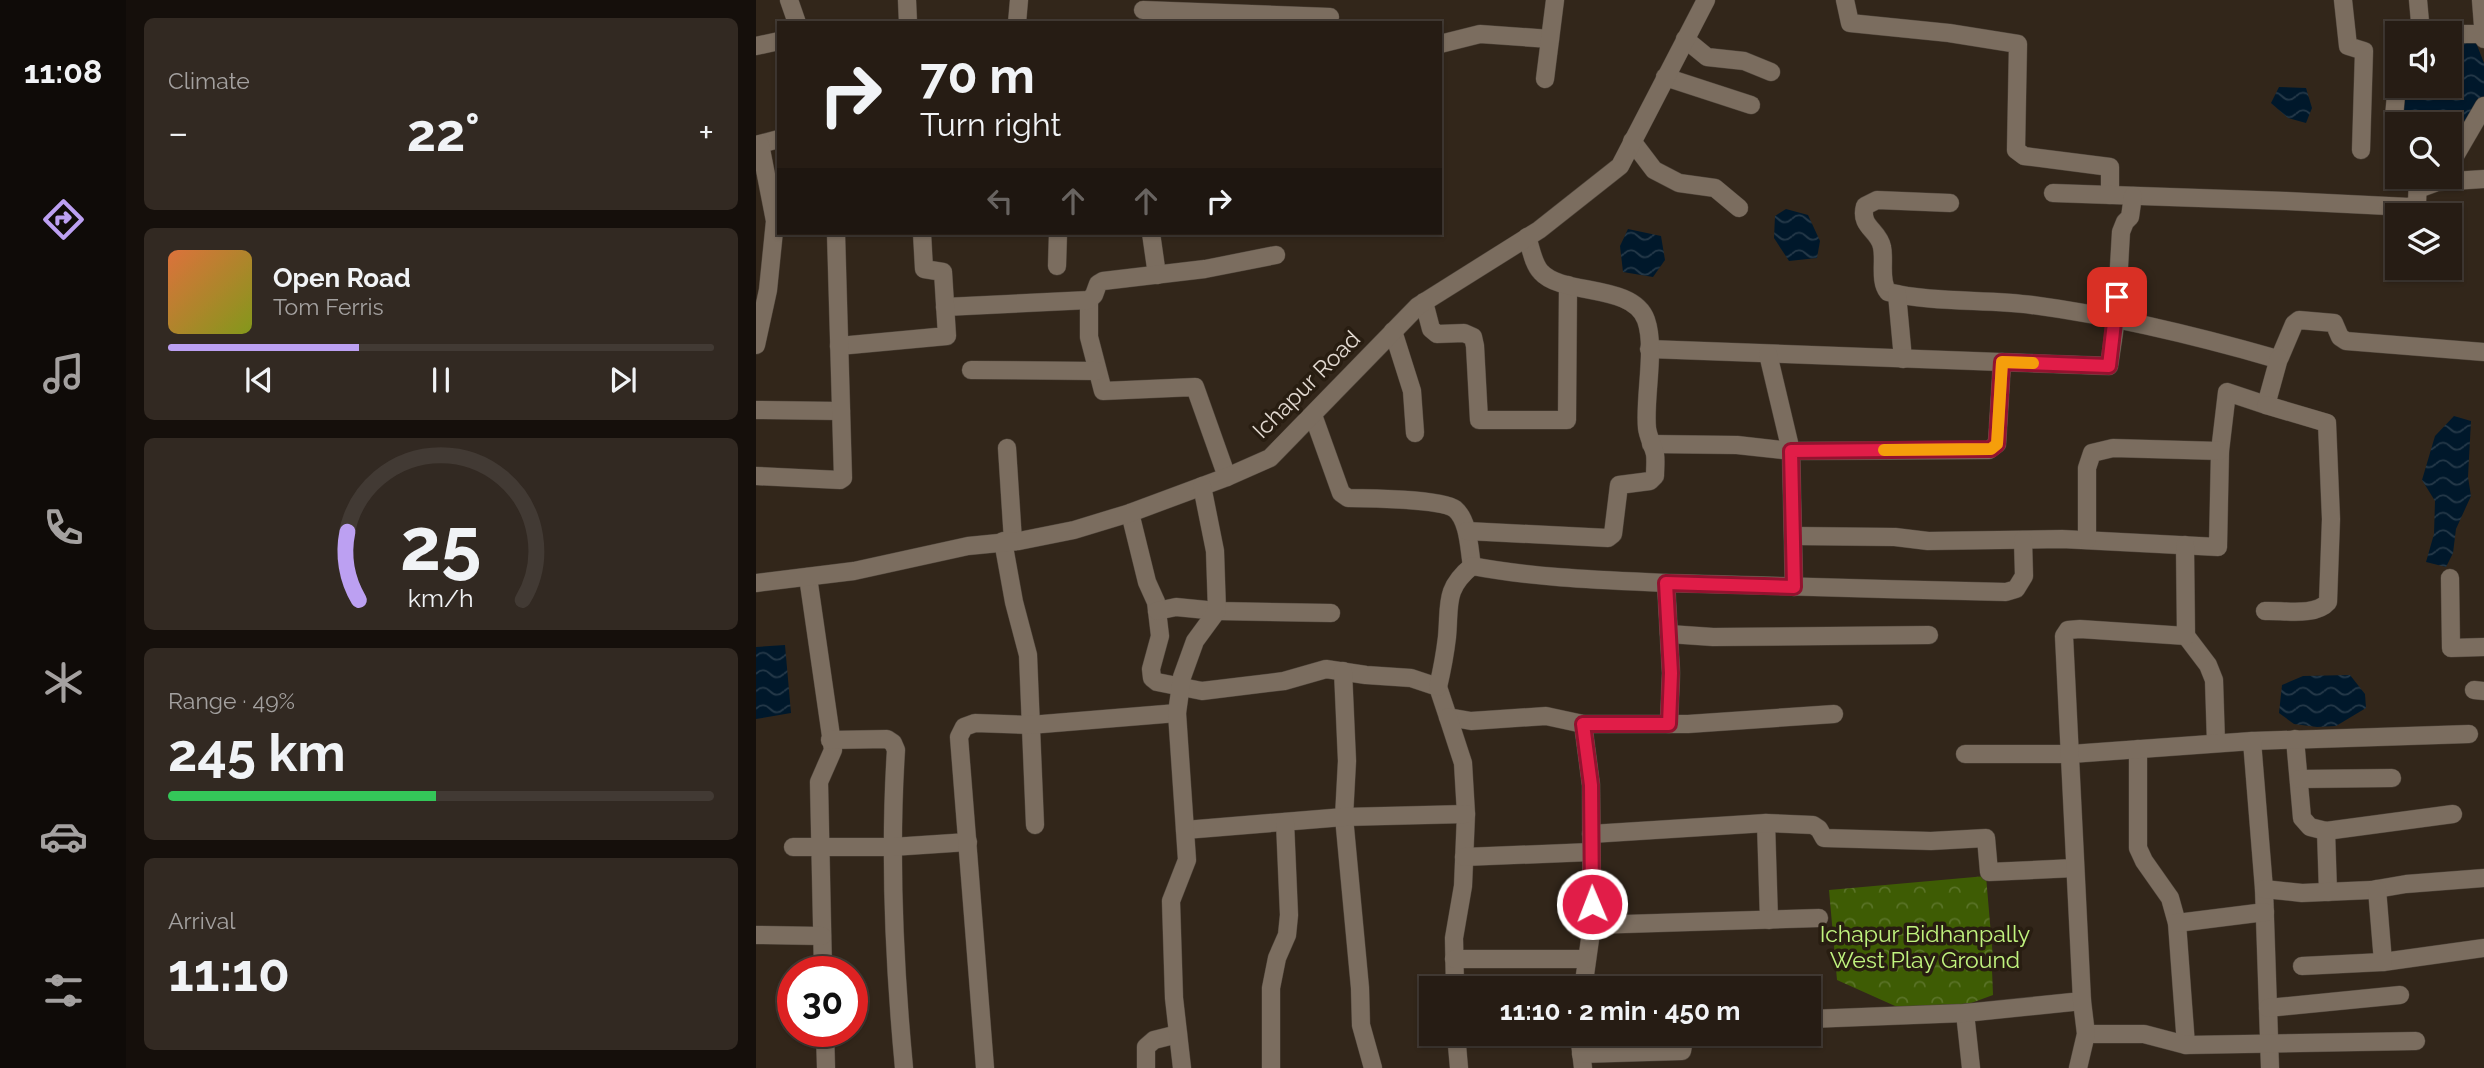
<!DOCTYPE html>
<meta charset="utf-8">
<style>
body{margin:0;font-family:Raleway,sans-serif;background:#322922;color:#f1f3f6;height:100vh;display:flex;flex-direction:column;font-size:26px;white-space:nowrap}
*{box-sizing:border-box;margin:0}
p{font-size:23px;color:#a4a1a0}
.icon{flex:none;width:38px;height:38px;fill:none;stroke:currentColor;stroke-width:2;stroke-linecap:round;stroke-linejoin:round}
.map{position:relative;flex:1;overflow:hidden}
.panel{display:flex;flex-direction:column;gap:18px;padding:18px;background:#150f0b;width:630px}
.panel>*{flex:none}
.banner{position:absolute;left:21px;top:21px;width:665px;height:214px;border-radius:0px;box-shadow:0 2px 5px #0004,0 0 0 2px #423a34;background:#261c14;color:#f1f3f6;overflow:hidden}
.fabs{position:absolute;left:1629px;top:21px;display:grid;gap:14px}
.fabs a{display:grid;place-items:center;width:77px;height:77px;border-radius:0px;background:#261c14;box-shadow:0 2px 5px #0004,0 0 0 2px #423a34;font-size:35px}
.speed{position:absolute;left:21px;top:956px;display:flex;gap:14px;font-size:35px;font-weight:700;text-align:center}
.speed>*{display:grid;place-content:center;width:91px;height:91px;border-radius:50%;background:#261c14;box-shadow:0 2px 5px #0004,0 0 0 2px #423a34;line-height:1}
.speed .limit{border:10px solid #d22;background:#fff;color:#111}
.pin{position:absolute;display:grid;place-items:center;width:60px;height:60px;color:#fff;margin:-30px;border-radius:14px;box-shadow:0 4px 10px #0006}
.me{position:absolute;width:77px;margin:-38px;rotate:359deg;stroke-linejoin:round;filter:drop-shadow(0 0 5px #0008)}
.turn{display:flex;align-items:center;gap:24px;height:147px;padding:0 28px;font-size:32px}
.turn .icon{width:91px;height:91px;stroke-width:2.5}
.turn b{display:block;font-size:49px;line-height:60px}
.lanes{display:flex;align-items:center;height:66px;padding:0 28px;background:#0003;justify-content:center;gap:35px;direction:ltr}
.lanes .off{opacity:.35}
.big{font-size:52px;font-weight:700;line-height:1.1}
.panel .widget{flex:1;display:flex;flex-direction:column;justify-content:center;gap:10px;min-width:0;padding:0 24px;border-radius:10px;background:#322922}
.panel .dial{align-items:center;gap:0}
.dial svg{height:182px;overflow:visible;fill:none;stroke:#423a34;stroke-width:7;stroke-linecap:round;text-anchor:middle}
.dial text{fill:#f1f3f6;stroke:none}
.song{display:flex;align-items:center;gap:21px}
.cover{width:84px;height:84px;border-radius:10px;background:linear-gradient(135deg,hsl(20 70% 55%),hsl(70 70% 35%))}
.played{height:7px;border-radius:4px;background:linear-gradient(90deg,#bca0f2 35%,#423a34 35%)}
.keys{display:flex;justify-content:space-around;direction:ltr}
.heat{display:flex;justify-content:space-between;align-items:center;font-size:38px;direction:ltr}
.charge{height:10px;border-radius:5px;background:linear-gradient(90deg,#34c759 49%,#423a34 0)}
.trip{position:absolute;left:663px;top:976px;width:402px;height:70px;border-radius:0px;background:#261c14;box-shadow:0 2px 5px #0004,0 0 0 2px #423a34;font-weight:700;line-height:70px;text-align:center}
main{display:flex;flex:1;min-height:0}
.menu{display:flex;flex-direction:column;width:126px;justify-content:space-around;align-items:center;background:#0f0b08;color:#a4a1a0}
.menu .icon{width:49px;height:49px}
.menu .selected{color:#bca0f2}
.menu b{font-size:32px;color:#f1f3f6}
.map>svg:first-child{display:block}
.park{fill:url(#park-crowns)}
.water{fill:url(#water-waves)}
.lines{fill:none;stroke-linecap:round;stroke-linejoin:round}
.minor-casing{stroke:#4e443a;stroke-width:19}
.minor{stroke:#7b6d5f;stroke-width:18}
.route-casing{stroke:#92132f;stroke-width:18}
.route{stroke:#e11d48;stroke-width:12}
.slow{stroke:#f59e0b;stroke-width:12}
.labels{text-anchor:middle;dominant-baseline:central;stroke-width:7;stroke-linejoin:round;paint-order:stroke}
.street-label{font-size:23px;fill:#e2d9d1;stroke:#281d11}
.park-label{font-size:23px;fill:#c1f47f;stroke:#281d11}
</style>
<main>
<nav class="menu">
<b>11:08</b>
<svg class="icon selected" aria-label="directions" viewBox="0 0 24 24"><path d="M12 3l9 9-9 9-9-9zM9 14v-3h6M13 9l2 2-2 2"/></svg>
<svg class="icon" aria-label="music" viewBox="0 0 24 24"><path d="M9 18V5l10-2v13"/><circle cx="6" cy="18" r="3"/><circle cx="16" cy="16" r="3"/></svg>
<svg class="icon" aria-label="phone" viewBox="0 0 24 24"><path d="M5 4h4l2 5-3 2q2 4 5 5l2-3 5 2v4C11 20 4 13 5 4z"/></svg>
<svg class="icon" aria-label="climate" viewBox="0 0 24 24"><path d="M12 3v18M4 7l16 10M4 17L20 7"/></svg>
<svg class="icon" aria-label="car" viewBox="0 0 24 24"><path d="M5 17H2v-5l4-1 3-4h7l3 4 3 1v5h-3M9 17h6M6 11h13"/><circle cx="7" cy="17" r="2"/><circle cx="17" cy="17" r="2"/></svg>
<svg class="icon" aria-label="filters" viewBox="0 0 24 24"><path d="M4 7h16M4 17h16"/><circle cx="9" cy="7" r="2"/><circle cx="15" cy="17" r="2"/></svg>
</nav>
<section class="panel">
<div class="widget"><p>Climate</p>
<div class="heat"><a>−</a><b class="big">22°</b><a>+</a></div>
</div>
<div class="widget">
<div class="song"><i class="cover"></i><div><b>Open Road</b><p>Tom Ferris</p></div></div>
<div class="played"></div>
<div class="keys"><svg class="icon" aria-label="previous" viewBox="0 0 24 24"><path d="M18 5L8 12l10 7zM5 5v14"/></svg><svg class="icon" aria-label="pause" viewBox="0 0 24 24"><path d="M8 5v14M16 5v14"/></svg><svg class="icon" aria-label="next" viewBox="0 0 24 24"><path d="M6 5l10 7-10 7zM19 5v14"/></svg></div>
</div>
<div class="widget dial"><svg viewBox="0 0 100 80">
<path d="M14 69A42 42 0 1 1 86 69"/>
<path d="M14 69A42 42 0 0 1 9 39" stroke="#bca0f2"/>
<text x="50" y="56" font-size="32" font-weight="700">25</text>
<text x="50" y="72" font-size="11">km/h</text>
</svg></div>
<div class="widget"><p>Range · 49%</p><b class="big">245 km</b><div class="charge"></div></div>
<div class="widget"><p>Arrival</p><b class="big">11:10</b></div>
</section>
<div class="map">
<svg width="1728" height="1068" viewBox="0 0 1728 1068">
<defs>
<pattern id="park-crowns" width="20" height="18" patternUnits="userSpaceOnUse" patternTransform="scale(1.75)"><rect width="20" height="18" fill="#3e5c04"/><path d="M2 6a3 3 0 1 1 6 0M12 15a3 3 0 1 1 6 0" fill="none" stroke="#5a7328"/></pattern>
<pattern id="water-waves" width="16" height="10" patternUnits="userSpaceOnUse" patternTransform="scale(1.75)"><rect width="16" height="10" fill="#00182b"/><path d="M0 5q4-4 8 0t8 0" fill="none" stroke="#253949"/></pattern>
</defs>
<rect width="100%" height="100%" fill="#32261a"/>
<!-- park -->
<polygon class="park" points="1230,876 1238,970 1236,970 1237,995 1207,1006 1148,1010 1081,980 1073,890"/>
<!-- water -->
<g class="water">
<polygon points="1694,40 1719,40 1728,63 1728,96 1694,146 1694,124 1642,124 1646,86 1694,86"/>
<polygon points="1523,87 1550,88 1556,108 1550,123 1532,118 1515,103"/>
<polygon points="1030,209 1052,215 1064,241 1061,258 1033,261 1018,238 1019,216"/>
<polygon points="872,229 905,236 909,260 897,277 867,272 864,246"/>
<polygon points="1698,416 1715,421 1712,477 1715,496 1700,529 1697,553 1690,567 1670,562 1678,534 1679,501 1666,480 1679,436"/>
<polygon points="29,645 35,713 0,719 0,647"/>
<polygon points="1594,675 1609,694 1610,708 1580,726 1561,727 1538,724 1523,713 1526,685 1547,676"/>
</g>
<g class="lines">
<defs>
<g id="minor">
<polyline points="33,0 41,23"/>
<polyline points="151,0 152,23"/>
<polyline points="1089,0 1094,23 1193,33 1262,44 1260,150 1268,156 1354,167 1354,195"/>
<polyline points="1587,0 1592,46 1608,51 1605,150"/>
<polyline points="1662,0 1665,33"/>
<polyline points="1725,0 1728,39"/>
<polyline points="387,10 574,17"/>
<polyline points="261,23 263,0"/>
<polyline points="1694,34 1728,34"/>
<polyline points="929,39 951,57 988,61 1015,72"/>
<polyline points="684,44 724,34 794,39"/>
<polyline points="0,46 23,41"/>
<polyline points="1642,71 1637,129 1642,152"/>
<polyline points="909,77 995,105"/>
<polyline points="789,79 799,0"/>
<polyline points="876,141 898,170 923,183 959,188 983,208"/>
<polyline points="0,145 23,139"/>
<polyline points="1694,157 1699,156 1728,106"/>
<polyline points="1662,189 1681,182 1728,179"/>
<polyline points="1297,193 1530,201 1653,207 1661,204 1662,177"/>
<path d="M1194 203 1121 200 1109 206C1103 227 1123 230 1126 247 1129 261 1123 281 1132 292 1175 303 1231 299 1276 305 1359 316 1441 336 1521 359L1524 357 1538 324 1543 320 1578 323 1584 337 1590 341 1728 352"/>
<polyline points="395,233 401,275"/>
<polyline points="301,266 302,233"/>
<polyline points="1141,294 1147,359"/>
<polyline points="333,300 333,337 347,391 439,387 471,477"/>
<polyline points="668,302 675,329 681,334 708,333 717,337 719,346 723,420 811,420 812,285"/>
<polyline points="189,307 333,300 338,295 342,284 347,281 449,269 520,255"/>
<polyline points="637,331 656,391 659,433"/>
<polyline points="0,345 12,290 19,221 4,144"/>
<polyline points="83,346 191,336 187,272 168,269 166,233"/>
<polyline points="893,349 1353,366 1360,319 1365,232 1369,222 1374,217 1377,196"/>
<polyline points="1012,354 1035,451 1038,587"/>
<polyline points="215,370 341,371"/>
<polyline points="0,410 85,411"/>
<path d="M557 415 585 493 592 498C611 498 686 499 699 509 713 521 713 549 716 566"/>
<polyline points="895,444 981,445 1035,451 1233,450 1241,444 1246,362"/>
<polyline points="251,448 257,541"/>
<polyline points="0,476 84,480 87,478 80,233"/>
<polyline points="374,513 391,582 400,602 404,636 395,669 396,678 401,682 446,691 528,681 570,669 610,675 655,678 682,687 692,717 715,721 790,716 827,724 932,724 1078,714"/>
<path d="M711 531 852 538 857 534 863 485 894 481 899 476C899 469 900 461 899 454 897 445 892 437 891 428 888 398 900 348 890 320 877 283 806 296 785 272 777 264 775 248 771 237"/>
<polyline points="1038,536 1139,537 1172,541 1306,539 1462,547 1464,451 1471,392 1510,405 1523,358"/>
<polyline points="1331,540 1331,468 1336,453 1357,448 1464,451"/>
<polyline points="247,541 258,602 272,655 279,825"/>
<polyline points="52,577 77,750 63,782 67,971"/>
<polyline points="1694,578 1695,648 1728,647"/>
<polyline points="0,583 98,571 212,546 263,541 318,530 374,513 471,477 514,458 662,306 783,230 864,166 950,0"/>
<polyline points="910,583 915,673 913,724"/>
<polyline points="401,611 420,607 461,611 575,613"/>
<path d="M1509 611C1526 610 1559 617 1572 602L1575 519 1571 423 1510 405"/>
<polyline points="913,634 957,637 1173,635"/>
<polyline points="1430,636 1452,665 1458,680 1460,743"/>
<polyline points="587,671 591,761 588,817 604,988 605,1025 617,1068"/>
<path d="M682 687C686 670 689 654 691 637 694 604 688 589 716 566 780 578 845 580 911 583 1024 587 1137 589 1250 592L1260 589 1268 576 1267 540"/>
<polyline points="1718,690 1728,691"/>
<polyline points="692,717 707,763 710,814 707,886 698,938 699,989"/>
<polyline points="827,724 835,785 836,925 827,989"/>
<polyline points="1539,739 1546,818 1554,827 1570,831 1697,814"/>
<path d="M74 740 131 739 137 743 140 750C133 856 138 962 148 1068"/>
<polyline points="1496,741 1713,734"/>
<polyline points="1382,749 1382,848 1388,861 1414,898 1421,923 1430,1045"/>
<polyline points="1209,754 1315,754 1496,741 1508,889 1514,1068"/>
<polyline points="1543,779 1636,778"/>
<polyline points="1010,823 1013,920"/>
<polyline points="429,830 588,817 710,814"/>
<polyline points="1570,831 1572,892"/>
<polyline points="835,834 1010,823 1057,825 1063,829 1068,838 1175,841 1230,838 1233,872 1319,868"/>
<polyline points="37,847 136,847 212,842"/>
<polyline points="708,857 835,852"/>
<polyline points="1508,889 1546,893 1615,890 1650,884 1728,878"/>
<polyline points="1421,923 1509,912"/>
<polyline points="836,925 1063,918"/>
<polyline points="0,935 66,936"/>
<polyline points="698,959 831,959"/>
<polyline points="1627,962 1728,948"/>
<polyline points="1546,966 1627,962 1621,889"/>
<polyline points="1512,1008 1644,995"/>
<polyline points="1209,1013 1215,1068"/>
<polyline points="1054,1019 1209,1013 1326,1001"/>
<polyline points="69,1031 70,1068"/>
<polyline points="700,1034 703,1068"/>
<polyline points="823,1034 827,1068"/>
<polyline points="1330,1034 1388,1034 1430,1045 1660,1041"/>
<polyline points="825,1054 926,1051 929,1034"/>
<polyline points="229,1068 203,737 208,727 219,723 274,725 421,713"/>
<polyline points="390,1068 390,1047 398,1040 422,1034"/>
<polyline points="426,1068 418,998 415,901 431,860 421,713 426,677 439,641 461,611 459,551 446,486"/>
<polyline points="515,1068 515,988 521,958 531,935 533,915 529,822"/>
<polyline points="1322,1068 1330,1034 1326,1001 1308,636 1312,630 1324,629 1430,636 1429,545"/>
</g>
</defs>
<!-- minor casing -->
<use href="#minor" class="minor-casing"/>
<!-- minor -->
<use href="#minor" class="minor"/>
</g>
<g class="lines">
<defs>
<polyline id="route" points="836,904 835,785 827,724 913,724 915,673 910,583 1038,587 1035,451 1235,449 1241,444 1246,362 1353,366 1361,297"/>
</defs>
<!-- route casing -->
<use href="#route" class="route-casing"/>
<!-- route -->
<use href="#route" class="route"/>
<!-- slow -->
<polyline class="slow" points="1128,450 1235,449 1241,444 1246,362 1277,363"/>
</g>
<g class="labels">
<!-- street labels -->
<g class="street-label">
<text transform="translate(550 384) rotate(-45)">Ichapur Road</text>
</g>
<!-- park labels -->
<g class="park-label">
<text x="1169" y="933">Ichapur Bidhanpally<tspan x="1169" dy="26">West Play Ground</tspan></text>
</g>
</g>
</svg>
<div class="fabs">
<a><svg class="icon" aria-label="sound" viewBox="0 0 24 24"><path d="M4 9h4l5-4v14l-5-4H4zM17 9q2 3 0 6"/></svg></a>
<a><svg class="icon" aria-label="search" viewBox="0 0 24 24"><circle cx="10" cy="10" r="6"/><path d="M15 15l6 6"/></svg></a>
<a><svg class="icon" aria-label="layers" viewBox="0 0 24 24"><path d="M12 4l9 5-9 5-9-5zM3 14l9 5 9-5"/></svg></a>
</div>
<div class="speed"><div class="limit">30</div></div>
<div class="pin" style="left:1361px;top:297px;background:#d93025"><svg class="icon" aria-label="arrive" viewBox="0 0 24 24"><path d="M6 21V4h12l-3 4 3 4H6"/></svg></div>
<svg class="me" style="left:836px;top:904px" viewBox="-20 -20 40 40"><circle r="17" fill="#e11d48" stroke="#fff" stroke-width="3"/><path d="M0-11L8 9 0 5-8 9z" fill="#fff"/></svg>
<div class="trip">11:10 · 2 min · 450 m</div>
<div class="banner">
<div class="turn"><svg class="icon" aria-label="right" viewBox="0 0 24 24"><path d="M7 20v-9h11M14 6l5 5-5 5"/></svg><div><b>70 m</b>Turn right</div></div>
<div class="lanes"><svg class="icon off" aria-label="left" viewBox="0 0 24 24"><path d="M17 20v-9H6M10 6l-5 5 5 5"/></svg><svg class="icon off" aria-label="ahead" viewBox="0 0 24 24"><path d="M12 20V5M6 11l6-6 6 6"/></svg><svg class="icon off" aria-label="ahead" viewBox="0 0 24 24"><path d="M12 20V5M6 11l6-6 6 6"/></svg><svg class="icon" aria-label="right" viewBox="0 0 24 24"><path d="M7 20v-9h11M14 6l5 5-5 5"/></svg></div>
</div>
</div>
</main>
